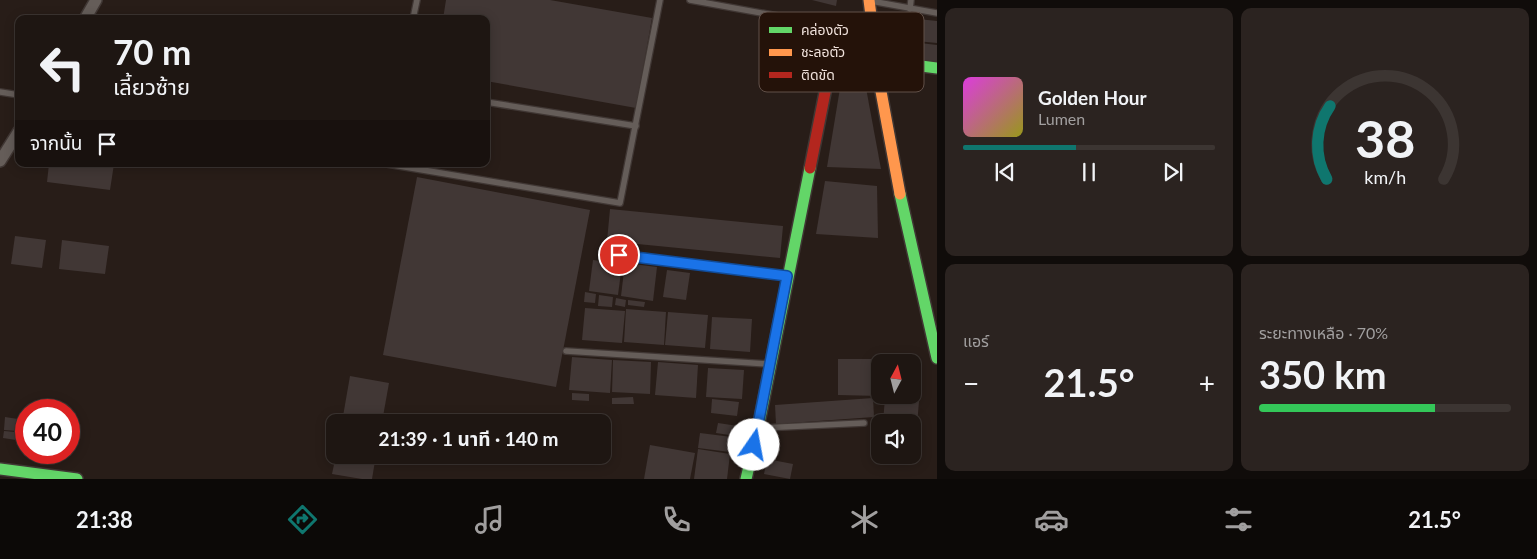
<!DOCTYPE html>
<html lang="th">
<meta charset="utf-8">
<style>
body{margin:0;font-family:Lato,"Noto Sans Thai",sans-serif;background:#2b2320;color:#f1f3f6;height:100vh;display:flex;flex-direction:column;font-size:19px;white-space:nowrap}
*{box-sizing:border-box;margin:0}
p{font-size:16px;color:#a19f9f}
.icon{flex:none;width:28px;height:28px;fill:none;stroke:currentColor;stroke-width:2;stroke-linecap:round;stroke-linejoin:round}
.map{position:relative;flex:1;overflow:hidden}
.side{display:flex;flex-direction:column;gap:8px;padding:8px;background:#100c0a;width:600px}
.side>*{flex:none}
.top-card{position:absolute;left:15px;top:15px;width:475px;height:152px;border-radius:10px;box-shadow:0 2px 12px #0003,0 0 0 1px #3c3532;background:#1e1612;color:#f1f3f6;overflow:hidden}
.needle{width:32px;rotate:7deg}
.tools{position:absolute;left:871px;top:354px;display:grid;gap:10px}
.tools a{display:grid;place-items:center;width:50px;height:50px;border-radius:10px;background:#1e1612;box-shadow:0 2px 12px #0003,0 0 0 1px #3c3532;font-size:25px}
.speed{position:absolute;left:15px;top:399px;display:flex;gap:10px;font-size:25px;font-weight:700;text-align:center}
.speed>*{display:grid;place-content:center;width:65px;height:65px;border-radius:50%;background:#1e1612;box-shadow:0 2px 12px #0003,0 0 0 1px #3c3532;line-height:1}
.speed .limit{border:8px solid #d22;background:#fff;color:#111}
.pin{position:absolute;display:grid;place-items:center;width:42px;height:42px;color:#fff;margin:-21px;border:2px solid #fff;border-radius:50%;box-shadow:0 1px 5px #0007}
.me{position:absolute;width:55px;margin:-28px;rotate:12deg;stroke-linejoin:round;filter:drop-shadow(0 0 4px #0008)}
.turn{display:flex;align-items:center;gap:18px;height:105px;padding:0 15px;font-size:22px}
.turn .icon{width:65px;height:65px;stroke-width:2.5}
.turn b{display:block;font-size:35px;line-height:42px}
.then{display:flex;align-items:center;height:48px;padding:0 15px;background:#0003;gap:10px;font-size:19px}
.big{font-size:38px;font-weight:700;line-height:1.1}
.side .card{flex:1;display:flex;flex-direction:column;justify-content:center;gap:8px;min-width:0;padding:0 18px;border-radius:10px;background:#2b2320}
.side .dial{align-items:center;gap:0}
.dial svg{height:130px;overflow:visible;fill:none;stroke:#3c3532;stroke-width:7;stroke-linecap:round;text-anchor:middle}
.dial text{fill:#f1f3f6;stroke:none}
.song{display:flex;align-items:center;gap:15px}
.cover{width:60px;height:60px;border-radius:8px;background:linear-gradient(135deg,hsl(300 70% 55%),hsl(60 70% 35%))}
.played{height:5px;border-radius:2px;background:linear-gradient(90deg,#0f766e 45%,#3c3532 45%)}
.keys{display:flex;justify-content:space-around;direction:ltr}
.heat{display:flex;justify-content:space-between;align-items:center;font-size:28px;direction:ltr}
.charge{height:8px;border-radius:4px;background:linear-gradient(90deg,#34c759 70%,#3c3532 0)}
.side .tiles{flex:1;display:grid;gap:8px;grid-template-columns:repeat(2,1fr)}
.trip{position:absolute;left:326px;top:414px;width:285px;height:50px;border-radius:10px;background:#1e1612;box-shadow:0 2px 12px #0003,0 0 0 1px #3c3532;font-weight:700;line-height:50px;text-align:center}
.tab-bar{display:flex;height:80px;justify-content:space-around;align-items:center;background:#0c0907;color:#a19f9f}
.tab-bar .icon{width:35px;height:35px}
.tab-bar .selected{color:#0f766e}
.tab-bar b{font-size:22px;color:#f1f3f6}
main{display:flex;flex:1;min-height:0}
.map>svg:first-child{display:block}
.building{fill:#413735}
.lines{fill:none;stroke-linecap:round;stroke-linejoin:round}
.lane-casing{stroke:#403734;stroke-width:8}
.street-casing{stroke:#403734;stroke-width:14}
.fast-casing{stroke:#403734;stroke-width:14}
.slow-casing{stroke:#403734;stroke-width:14}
.jam-casing{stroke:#403734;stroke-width:14}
.lane{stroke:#655d59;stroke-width:5.5}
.street{stroke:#655d59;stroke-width:11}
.fast{stroke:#63d668;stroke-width:11}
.slow{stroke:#ff974d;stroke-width:11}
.jam{stroke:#b3261e;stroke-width:11}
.route-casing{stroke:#114b97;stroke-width:12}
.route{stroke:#1a73e8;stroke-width:9}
.key{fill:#241209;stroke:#615048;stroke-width:1}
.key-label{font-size:14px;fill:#efe1db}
</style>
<main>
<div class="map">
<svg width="937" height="479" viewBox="0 0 937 479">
<rect width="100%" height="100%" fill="#281d18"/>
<!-- building -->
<g class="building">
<polygon points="446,0 550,0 652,18 636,108 486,81 486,19 443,19"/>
<polygon points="812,0 837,0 836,6"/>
<polygon points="918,19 937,21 937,43 916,41"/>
<polygon points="920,43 937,45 937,65 918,63"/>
<polygon points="845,58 861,61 881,169 827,167"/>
<polygon points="49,164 114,164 110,190 47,182"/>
<polygon points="417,177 590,210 556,387 383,355"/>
<polygon points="825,181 877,186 878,238 816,234"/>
<polygon points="610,209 783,226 780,258 607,241"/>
<polygon points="15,236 46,240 42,268 11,264"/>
<polygon points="62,240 109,246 105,274 59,269"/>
<polygon points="593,260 622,264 618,295 589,291"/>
<polygon points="625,263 657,267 653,301 621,296"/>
<polygon points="667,270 690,273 686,300 663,297"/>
<polygon points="585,292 596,294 595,303 584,302"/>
<polygon points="599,295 613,297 612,307 598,306"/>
<polygon points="616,298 626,300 625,307 615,305"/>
<polygon points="628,300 645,302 644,307 628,305"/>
<polygon points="585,308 625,311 622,343 582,340"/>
<polygon points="626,309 666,312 664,345 624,342"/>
<polygon points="668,312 708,315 705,348 665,345"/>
<polygon points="712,317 752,319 750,352 710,349"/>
<polygon points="572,357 612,360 610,393 569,390"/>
<polygon points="838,359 877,359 877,382 880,382 880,396 838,395"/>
<polygon points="613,360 651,362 650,394 612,392"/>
<polygon points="658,362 698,365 696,398 655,395"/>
<polygon points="708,368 744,370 742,399 706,397"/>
<polygon points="350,376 389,383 382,422 342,422"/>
<polygon points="572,393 589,394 589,401 572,400"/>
<polygon points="633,397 634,404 612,404 612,398"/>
<polygon points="873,398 874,417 776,424 775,405"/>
<polygon points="885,398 919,401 917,425 912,425 912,422 883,422"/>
<polygon points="712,399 739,402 737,416 711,413"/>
<polygon points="5,417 18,419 17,431 4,430"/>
<polygon points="718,423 738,426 736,436 716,433"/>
<polygon points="4,431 16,432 16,440 3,438"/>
<polygon points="700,433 732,437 730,452 698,448"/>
<polygon points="764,437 779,440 776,457 760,454"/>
<polygon points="650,445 695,453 690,479 644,479"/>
<polygon points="698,449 730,454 727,479 694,479"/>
<polygon points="336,455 376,455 372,479 362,479 332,474"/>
<polygon points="767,459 793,464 790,479 764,474"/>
</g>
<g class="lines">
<defs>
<g id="lane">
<polyline points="690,0 838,27 870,35"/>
<polyline points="871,1 937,13"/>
<polyline points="910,9 911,0"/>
<polyline points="413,19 417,0"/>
<polyline points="0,92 19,95"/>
<polyline points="486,102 636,126"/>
<polyline points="387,164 620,203 660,0"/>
<polyline points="619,255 786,276"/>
<polyline points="566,351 768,364"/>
<polyline points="761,428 864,423"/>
</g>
<g id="street">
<polyline points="85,19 96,0"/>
<polyline points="0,161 19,131"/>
</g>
<g id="fast">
<polyline points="875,60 937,68"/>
<polyline points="900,194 937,358"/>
<polyline points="0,469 77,479"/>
<polyline points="746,479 758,428 810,168"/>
</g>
<polyline id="slow" points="869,0 880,86 900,194"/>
<polyline id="jam" points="810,168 838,27"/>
</defs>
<!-- lane casing -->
<use href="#lane" class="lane-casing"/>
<!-- street casing -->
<use href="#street" class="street-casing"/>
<!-- fast casing -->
<use href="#fast" class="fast-casing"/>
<!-- slow casing -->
<use href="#slow" class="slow-casing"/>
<!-- jam casing -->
<use href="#jam" class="jam-casing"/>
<!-- lane -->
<use href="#lane" class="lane"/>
<!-- street -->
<use href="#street" class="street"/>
<!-- fast -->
<use href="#fast" class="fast"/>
<!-- slow -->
<use href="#slow" class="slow"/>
<!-- jam -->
<use href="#jam" class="jam"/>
</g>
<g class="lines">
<defs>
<polyline id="route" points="619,255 787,276 754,445"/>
</defs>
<!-- route casing -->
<use href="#route" class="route-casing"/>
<!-- route -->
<use href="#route" class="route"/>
</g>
<!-- legend -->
<rect x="759" y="12" width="165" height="80" rx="8" class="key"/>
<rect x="769" y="27" width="23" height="6" fill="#63d668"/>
<rect x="769" y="49" width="23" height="7" fill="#ff974d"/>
<rect x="769" y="72" width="23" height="6" fill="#b3261e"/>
<g class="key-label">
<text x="801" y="35">คล่องตัว</text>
<text x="801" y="57">ชะลอตัว</text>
<text x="801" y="80">ติดขัด</text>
</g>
</svg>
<div class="tools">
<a><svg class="needle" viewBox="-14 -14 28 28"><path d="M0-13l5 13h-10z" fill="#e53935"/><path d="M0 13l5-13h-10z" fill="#a19f9f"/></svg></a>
<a><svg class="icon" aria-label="sound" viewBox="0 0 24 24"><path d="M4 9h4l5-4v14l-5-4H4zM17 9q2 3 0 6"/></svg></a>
</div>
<div class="speed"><div class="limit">40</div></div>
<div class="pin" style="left:619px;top:255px;background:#d93025"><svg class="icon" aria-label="arrive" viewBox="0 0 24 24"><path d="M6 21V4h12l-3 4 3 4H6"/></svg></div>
<svg class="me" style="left:754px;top:445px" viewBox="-20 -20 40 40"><circle r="19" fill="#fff"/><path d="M0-13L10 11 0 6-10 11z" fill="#1a73e8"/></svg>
<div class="trip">21:39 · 1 นาที · 140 m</div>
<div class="top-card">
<div class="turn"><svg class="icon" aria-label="left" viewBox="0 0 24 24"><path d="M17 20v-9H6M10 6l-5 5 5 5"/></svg><div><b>70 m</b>เลี้ยวซ้าย</div></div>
<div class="then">จากนั้น<svg class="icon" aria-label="arrive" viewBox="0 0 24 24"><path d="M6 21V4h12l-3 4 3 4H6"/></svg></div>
</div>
</div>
<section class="side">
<div class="tiles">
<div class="card">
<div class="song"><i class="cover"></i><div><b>Golden Hour</b><p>Lumen</p></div></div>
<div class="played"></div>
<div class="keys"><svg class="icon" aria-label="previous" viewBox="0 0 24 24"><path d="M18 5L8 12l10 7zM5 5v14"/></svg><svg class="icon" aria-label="pause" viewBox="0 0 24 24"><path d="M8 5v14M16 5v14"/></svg><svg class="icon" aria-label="next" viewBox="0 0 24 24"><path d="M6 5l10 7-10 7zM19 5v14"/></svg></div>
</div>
<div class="card dial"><svg viewBox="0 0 100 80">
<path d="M14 69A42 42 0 1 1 86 69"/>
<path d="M14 69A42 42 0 0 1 16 24" stroke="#0f766e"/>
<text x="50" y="56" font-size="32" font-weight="700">38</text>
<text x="50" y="72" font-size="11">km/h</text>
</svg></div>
<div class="card"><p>แอร์</p>
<div class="heat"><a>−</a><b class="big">21.5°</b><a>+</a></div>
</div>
<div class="card"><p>ระยะทางเหลือ · 70%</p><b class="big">350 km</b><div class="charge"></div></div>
</div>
</section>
</main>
<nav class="tab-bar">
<b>21:38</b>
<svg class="icon selected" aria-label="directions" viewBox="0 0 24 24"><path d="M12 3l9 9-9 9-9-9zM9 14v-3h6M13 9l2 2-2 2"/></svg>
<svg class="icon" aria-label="music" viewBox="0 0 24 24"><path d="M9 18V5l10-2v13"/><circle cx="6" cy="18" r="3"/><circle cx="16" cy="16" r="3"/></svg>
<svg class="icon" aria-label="phone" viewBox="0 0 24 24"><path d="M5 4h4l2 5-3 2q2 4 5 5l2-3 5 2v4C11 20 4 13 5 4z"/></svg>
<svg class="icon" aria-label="climate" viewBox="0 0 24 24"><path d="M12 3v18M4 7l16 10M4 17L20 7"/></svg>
<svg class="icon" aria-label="car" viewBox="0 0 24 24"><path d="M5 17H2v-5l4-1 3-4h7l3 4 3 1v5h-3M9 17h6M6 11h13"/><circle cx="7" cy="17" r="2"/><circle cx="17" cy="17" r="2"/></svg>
<svg class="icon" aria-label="filters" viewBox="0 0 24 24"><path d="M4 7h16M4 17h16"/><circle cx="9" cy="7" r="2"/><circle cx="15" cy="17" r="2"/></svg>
<b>21.5°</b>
</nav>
